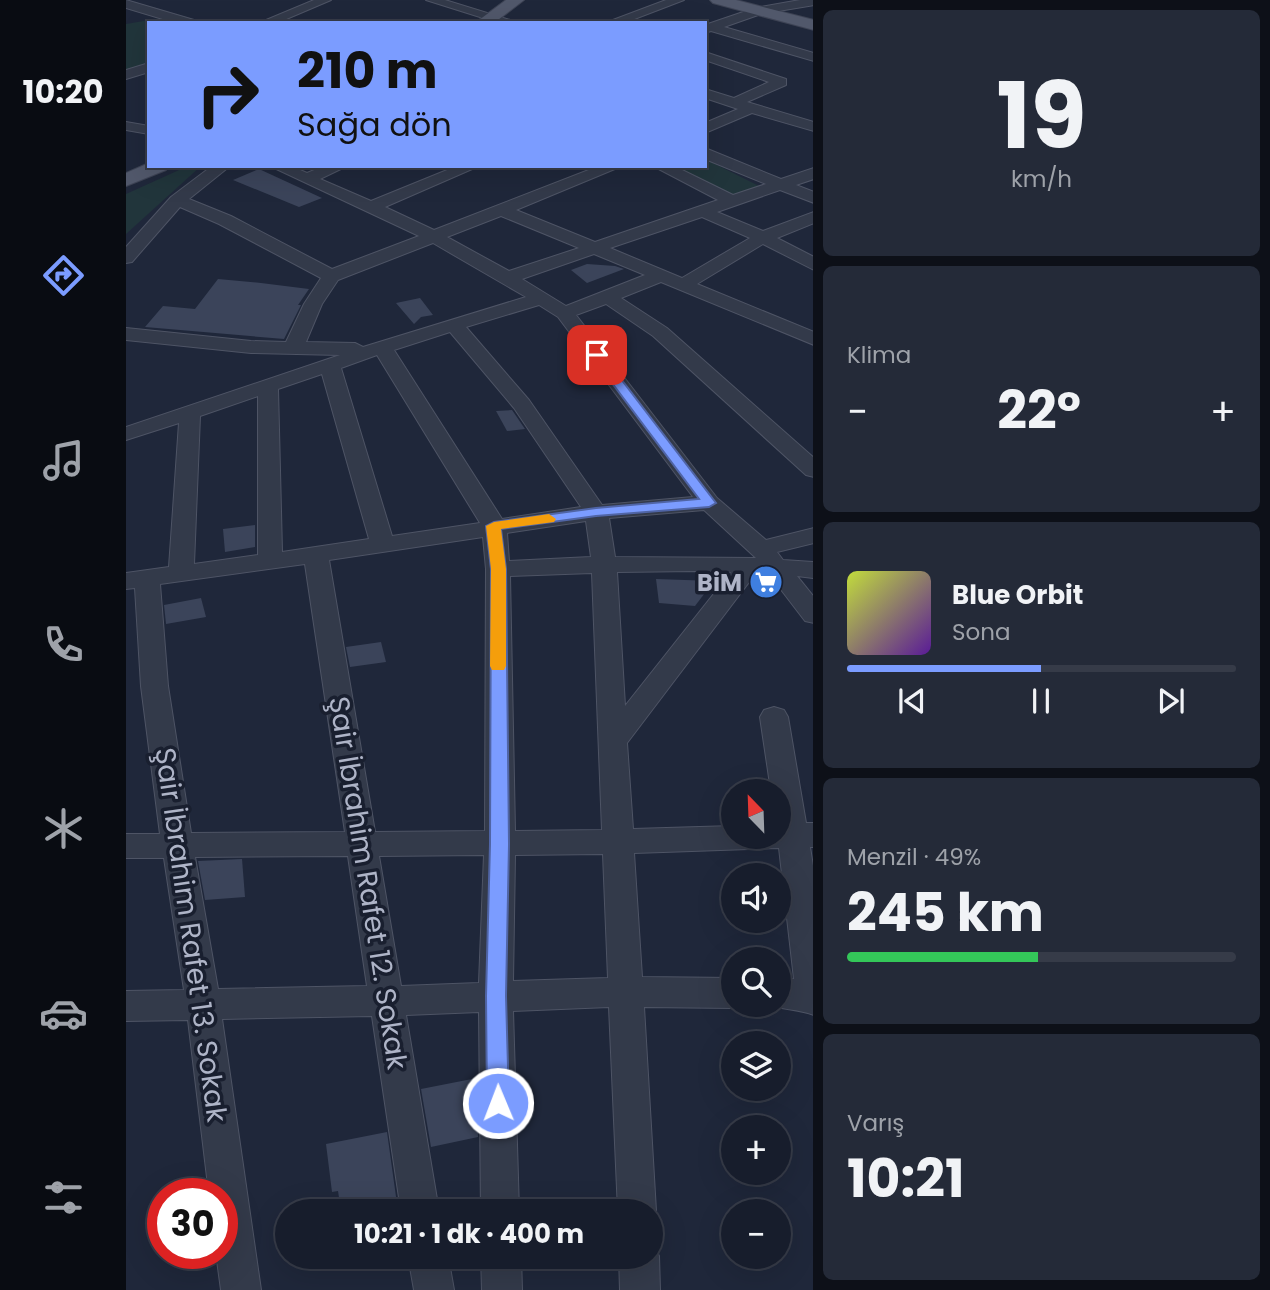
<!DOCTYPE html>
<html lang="tr">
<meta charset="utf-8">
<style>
body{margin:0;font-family:Poppins,sans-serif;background:#242a38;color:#f1f3f6;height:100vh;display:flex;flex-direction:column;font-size:26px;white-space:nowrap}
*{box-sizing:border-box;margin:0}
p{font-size:23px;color:#9ea2a9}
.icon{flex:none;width:38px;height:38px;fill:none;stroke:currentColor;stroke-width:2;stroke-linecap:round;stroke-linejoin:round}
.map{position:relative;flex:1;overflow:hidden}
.panel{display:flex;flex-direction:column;gap:10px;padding:10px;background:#0d1018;width:457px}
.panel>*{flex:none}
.top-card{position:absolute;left:21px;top:21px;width:560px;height:147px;border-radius:0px;box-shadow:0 7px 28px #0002,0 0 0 2px #363b48;background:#7b9cff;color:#111;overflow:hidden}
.needle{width:46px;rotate:337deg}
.tools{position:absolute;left:595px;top:779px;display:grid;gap:14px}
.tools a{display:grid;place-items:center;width:70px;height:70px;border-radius:50%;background:#171d2c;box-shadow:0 7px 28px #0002,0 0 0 2px #363b48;font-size:35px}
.speed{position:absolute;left:21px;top:1178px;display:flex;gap:14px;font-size:35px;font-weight:700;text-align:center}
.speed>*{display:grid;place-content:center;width:91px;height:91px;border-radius:50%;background:#171d2c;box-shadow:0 7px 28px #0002,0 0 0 2px #363b48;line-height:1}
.speed .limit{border:10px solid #d22;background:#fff;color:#111}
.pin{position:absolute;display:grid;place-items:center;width:60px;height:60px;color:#fff;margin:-30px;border-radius:14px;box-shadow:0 4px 10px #0006}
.me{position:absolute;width:77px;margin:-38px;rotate:359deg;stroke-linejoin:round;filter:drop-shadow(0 0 5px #0008)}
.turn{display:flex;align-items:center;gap:24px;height:147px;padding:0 35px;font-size:32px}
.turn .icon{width:91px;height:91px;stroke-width:2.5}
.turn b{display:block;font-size:49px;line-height:60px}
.big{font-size:52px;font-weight:700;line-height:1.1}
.panel .widget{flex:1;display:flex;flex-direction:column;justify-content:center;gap:10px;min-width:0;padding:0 24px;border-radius:10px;background:#242a38}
.panel .dial{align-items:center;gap:0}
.dial b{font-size:91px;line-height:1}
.song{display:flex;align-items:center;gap:21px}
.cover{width:84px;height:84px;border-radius:10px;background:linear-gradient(135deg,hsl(70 70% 55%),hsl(270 70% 35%))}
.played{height:7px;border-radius:4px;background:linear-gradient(90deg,#7b9cff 50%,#363b48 50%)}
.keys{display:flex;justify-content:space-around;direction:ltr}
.heat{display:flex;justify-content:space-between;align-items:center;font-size:38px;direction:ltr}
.charge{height:10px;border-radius:5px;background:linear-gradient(90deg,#34c759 49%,#363b48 0)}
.trip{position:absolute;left:149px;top:1199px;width:388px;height:70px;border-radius:35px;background:#171d2c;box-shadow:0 7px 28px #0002,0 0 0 2px #363b48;font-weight:700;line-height:70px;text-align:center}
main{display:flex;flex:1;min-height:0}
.menu{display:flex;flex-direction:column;width:126px;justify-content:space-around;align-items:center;background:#090c12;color:#9ea2a9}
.menu .icon{width:49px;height:49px}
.menu .on{color:#7b9cff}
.menu b{font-size:32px;color:#f1f3f6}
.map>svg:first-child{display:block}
.green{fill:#21353b}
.building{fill:#3b445a}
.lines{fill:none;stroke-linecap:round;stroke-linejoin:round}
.minor-casing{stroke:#4e5465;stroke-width:2}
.major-casing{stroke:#3d4354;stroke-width:2}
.minor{fill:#333a4a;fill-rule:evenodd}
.major{fill:#51586b;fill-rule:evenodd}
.route{fill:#7b9cff;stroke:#5065a6;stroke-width:2}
.slow{fill:#f59e0b}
.labels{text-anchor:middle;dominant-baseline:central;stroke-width:7;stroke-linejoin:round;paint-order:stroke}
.poi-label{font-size:24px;font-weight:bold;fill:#aeb4c7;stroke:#191f2f;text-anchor:end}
.near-street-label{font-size:28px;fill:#aeb4c7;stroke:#191f2f}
</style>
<main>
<nav class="menu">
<b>10:20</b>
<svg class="icon on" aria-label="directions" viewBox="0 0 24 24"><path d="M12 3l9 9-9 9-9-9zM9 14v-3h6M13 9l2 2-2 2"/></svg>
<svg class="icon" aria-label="music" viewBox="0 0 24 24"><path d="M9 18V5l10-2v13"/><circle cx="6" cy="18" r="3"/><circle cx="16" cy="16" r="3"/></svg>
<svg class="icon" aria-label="phone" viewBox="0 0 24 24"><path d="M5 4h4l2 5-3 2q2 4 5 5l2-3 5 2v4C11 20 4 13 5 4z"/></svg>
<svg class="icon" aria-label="climate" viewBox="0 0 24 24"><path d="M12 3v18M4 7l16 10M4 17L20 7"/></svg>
<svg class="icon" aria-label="car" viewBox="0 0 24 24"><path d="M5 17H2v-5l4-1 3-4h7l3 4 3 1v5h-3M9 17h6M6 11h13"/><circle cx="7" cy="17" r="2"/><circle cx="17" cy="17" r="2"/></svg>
<svg class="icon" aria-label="filters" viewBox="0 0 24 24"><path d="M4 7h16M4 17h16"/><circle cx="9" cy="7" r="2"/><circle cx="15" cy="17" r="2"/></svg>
</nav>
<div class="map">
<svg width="688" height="1290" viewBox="0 0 688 1290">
<rect width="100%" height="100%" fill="#1f273a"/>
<!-- green -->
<g class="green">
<polygon points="35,18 48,23 23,23 23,62 0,70 0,24"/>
<polygon points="579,159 635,187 608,196 547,166 579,166"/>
<polygon points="62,166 75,166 0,234 0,194"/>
</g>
<!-- building -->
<g class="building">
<polygon points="133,169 196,198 173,207 107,180"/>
<polygon points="461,264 489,266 498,269 461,283 445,270"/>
<polygon points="92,279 135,283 183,289 172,305 175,305 158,339 19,327 37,306 69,309"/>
<polygon points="294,298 307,315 295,317 288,324 270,303"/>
<polygon points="386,410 399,429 381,431 370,411"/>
<polygon points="129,525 129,547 99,552 97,529"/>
<polygon points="530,579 588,581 569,606 533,603"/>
<polygon points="75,598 80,617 40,624 38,605"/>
<polygon points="255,642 260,662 224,667 220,647"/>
<polygon points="116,859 119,897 79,900 72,861"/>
<polygon points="351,1078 352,1137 305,1147 295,1089"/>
<polygon points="261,1132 272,1211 215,1211 212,1191 206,1192 200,1144"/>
</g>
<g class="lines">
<defs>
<g id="minor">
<polygon points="0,0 68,20 70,23 50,23 0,8"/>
<polygon points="188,0 205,0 151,23 133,23"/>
<polygon points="300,0 319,0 394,23 373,23"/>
<polygon points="540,0 558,0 498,23 479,23"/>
<polygon points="674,0 688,0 688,5 635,14 598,27 688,53 688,61 585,31 579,33 579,25 629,8"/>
<polygon points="579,52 660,79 660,85 621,102 688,122 688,131 626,113 579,133 579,123 612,109 579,98 579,89 608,98 643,82 579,60"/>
<polygon points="23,63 23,72 0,79 0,70"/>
<polygon points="0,122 23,126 23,134 0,130"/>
<path d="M579 148 655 179 688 168V179L670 185 688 192V203L654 190 591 212 637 231 688 212V223L651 238 688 257V270L637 244 571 284 688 332V345L535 282 495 298 541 328 688 458V477L680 475 527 336 480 304 450 315 591 498 640 540 688 528V543L651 552 657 560 688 562V578L671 576 688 597V623L679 621 643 574 630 573 501 743 507 829 607 826V836H653V791H645L634 717 638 710 648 707 658 710 662 717 680 823H688V847H684L688 872V1015C672 1009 657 1010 641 1004H653V979H668L653 848 508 853 516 977 607 978V1004H616L607 1008 518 1007 530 1211 525 1224V1211H492L483 1007 387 1011 393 1211H355L353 1012 280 1015 313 1211H275L246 1016 96 1019 135 1290H95L90 1253H96V1194H83L62 1020 0 1021V991L58 990 38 858H0V834H34L15 686 9 588 0 589V573L43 567 53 423 0 440V427L214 355 125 353 0 340V328L125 341 160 342 178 304 195 278 93 224 54 207 6 262 0 263V247L45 197 86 166H104L63 199 105 216 206 269 293 236 144 166H165L181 173 198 166H221L194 179 245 201 331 166H353L259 207 308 230 473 166H496L390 210 469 242 592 200 527 166H548L607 195 640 184 579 159ZM375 216 453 248 383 271 321 237ZM576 217 624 238 556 278 484 248ZM307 243 400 297 237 347 229 343 180 342 196 304 212 280ZM468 254 519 275 440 306 396 279ZM413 305 432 317 567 497 476 505 403 400 340 327ZM324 332 388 408 455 507 376 519 268 350ZM251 355 354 523 266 536 215 368ZM196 374 243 539 156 552 152 389ZM132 396V555L68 564 74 416ZM578 510 630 558 489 557 483 518ZM460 521 465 557 383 561 381 533ZM357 537 360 569 359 831 249 832 203 560ZM179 564 219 832 65 833 42 686 34 584ZM569 571 605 572 499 706 491 572ZM466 573 476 830 389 831 384 576ZM477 854 482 978 387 981 389 855ZM358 855 353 983 275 986 253 856ZM222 856 241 986 92 989 69 857Z"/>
<polygon points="525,1241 533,1256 534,1290 494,1290 493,1256 525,1256"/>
<polygon points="282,1256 322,1256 328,1290 288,1290"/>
<polygon points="355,1256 395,1256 396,1290 356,1290"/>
</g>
<g id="major">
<polygon points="380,0 398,0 368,23 349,23"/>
<polygon points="584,0 610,0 688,20 688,30 587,3"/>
<polygon points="23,163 23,166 43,166 40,170 0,186 0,173"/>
</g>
</defs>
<!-- minor casing -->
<use href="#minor" class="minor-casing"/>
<!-- major casing -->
<use href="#major" class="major-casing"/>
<!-- minor -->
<use href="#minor" class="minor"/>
<!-- major -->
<use href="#major" class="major"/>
</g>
<!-- route -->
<polygon class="route" points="471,352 475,353 590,503 583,507 470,516 375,529 380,569 383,844 380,996 383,1103 380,1111 372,1114 364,1111 361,1103 360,996 364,844 365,569 360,526 368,522 470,508 573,499 465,355"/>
<!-- slow -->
<polygon class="slow" points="423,514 430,519 428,522 375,529 380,569 380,666 378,670 366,670 364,666 365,569 360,526 368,522"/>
<!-- icons -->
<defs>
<symbol id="supermarket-disc" viewBox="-11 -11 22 22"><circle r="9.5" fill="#3f7fe0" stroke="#191f2f"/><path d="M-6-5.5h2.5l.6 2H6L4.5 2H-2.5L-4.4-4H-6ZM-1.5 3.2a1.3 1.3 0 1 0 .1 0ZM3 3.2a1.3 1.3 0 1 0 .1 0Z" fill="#fff"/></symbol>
</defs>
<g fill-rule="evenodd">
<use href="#supermarket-disc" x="621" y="563" width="38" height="38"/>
</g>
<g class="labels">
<!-- poi labels -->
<g class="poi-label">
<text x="616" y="582">BiM</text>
</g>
<!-- near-street labels -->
<g class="near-street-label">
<text transform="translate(242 883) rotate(81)">Şair İbrahim Rafet 12. Sokak</text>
<text transform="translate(65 935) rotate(82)">Şair İbrahim Rafet 13. Sokak</text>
</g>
</g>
</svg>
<div class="tools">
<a><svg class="needle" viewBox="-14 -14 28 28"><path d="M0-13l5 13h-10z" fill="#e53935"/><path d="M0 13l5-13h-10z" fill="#9ea2a9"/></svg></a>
<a><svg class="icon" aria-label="sound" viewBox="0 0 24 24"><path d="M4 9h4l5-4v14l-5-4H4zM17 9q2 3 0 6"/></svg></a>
<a><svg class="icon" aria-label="search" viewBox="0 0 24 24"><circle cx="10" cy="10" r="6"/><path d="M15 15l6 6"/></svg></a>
<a><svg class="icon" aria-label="layers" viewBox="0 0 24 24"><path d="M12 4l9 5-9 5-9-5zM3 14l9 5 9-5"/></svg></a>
<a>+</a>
<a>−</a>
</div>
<div class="speed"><div class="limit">30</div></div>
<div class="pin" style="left:471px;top:355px;background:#d93025"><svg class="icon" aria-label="arrive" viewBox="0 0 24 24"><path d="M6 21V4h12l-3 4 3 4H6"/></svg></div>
<svg class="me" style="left:372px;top:1103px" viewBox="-20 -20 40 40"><circle r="17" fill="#7b9cff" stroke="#fff" stroke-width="3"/><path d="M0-11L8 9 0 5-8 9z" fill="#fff"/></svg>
<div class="trip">10:21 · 1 dk · 400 m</div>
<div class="top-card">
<div class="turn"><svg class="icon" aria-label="right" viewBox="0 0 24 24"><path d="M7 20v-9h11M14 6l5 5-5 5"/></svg><div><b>210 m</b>Sağa dön</div></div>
</div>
</div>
<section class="panel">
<div class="widget dial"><b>19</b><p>km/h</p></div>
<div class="widget"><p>Klima</p>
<div class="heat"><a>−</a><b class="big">22°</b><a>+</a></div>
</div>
<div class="widget">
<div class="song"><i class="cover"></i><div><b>Blue Orbit</b><p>Sona</p></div></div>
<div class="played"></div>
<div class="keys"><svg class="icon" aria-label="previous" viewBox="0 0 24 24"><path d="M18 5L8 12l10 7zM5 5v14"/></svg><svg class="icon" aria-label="pause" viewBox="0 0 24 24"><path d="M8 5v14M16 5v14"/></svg><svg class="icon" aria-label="next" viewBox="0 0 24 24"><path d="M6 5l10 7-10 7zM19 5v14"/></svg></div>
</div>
<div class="widget"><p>Menzil · 49%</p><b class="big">245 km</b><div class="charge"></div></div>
<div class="widget"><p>Varış</p><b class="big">10:21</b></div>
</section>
</main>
